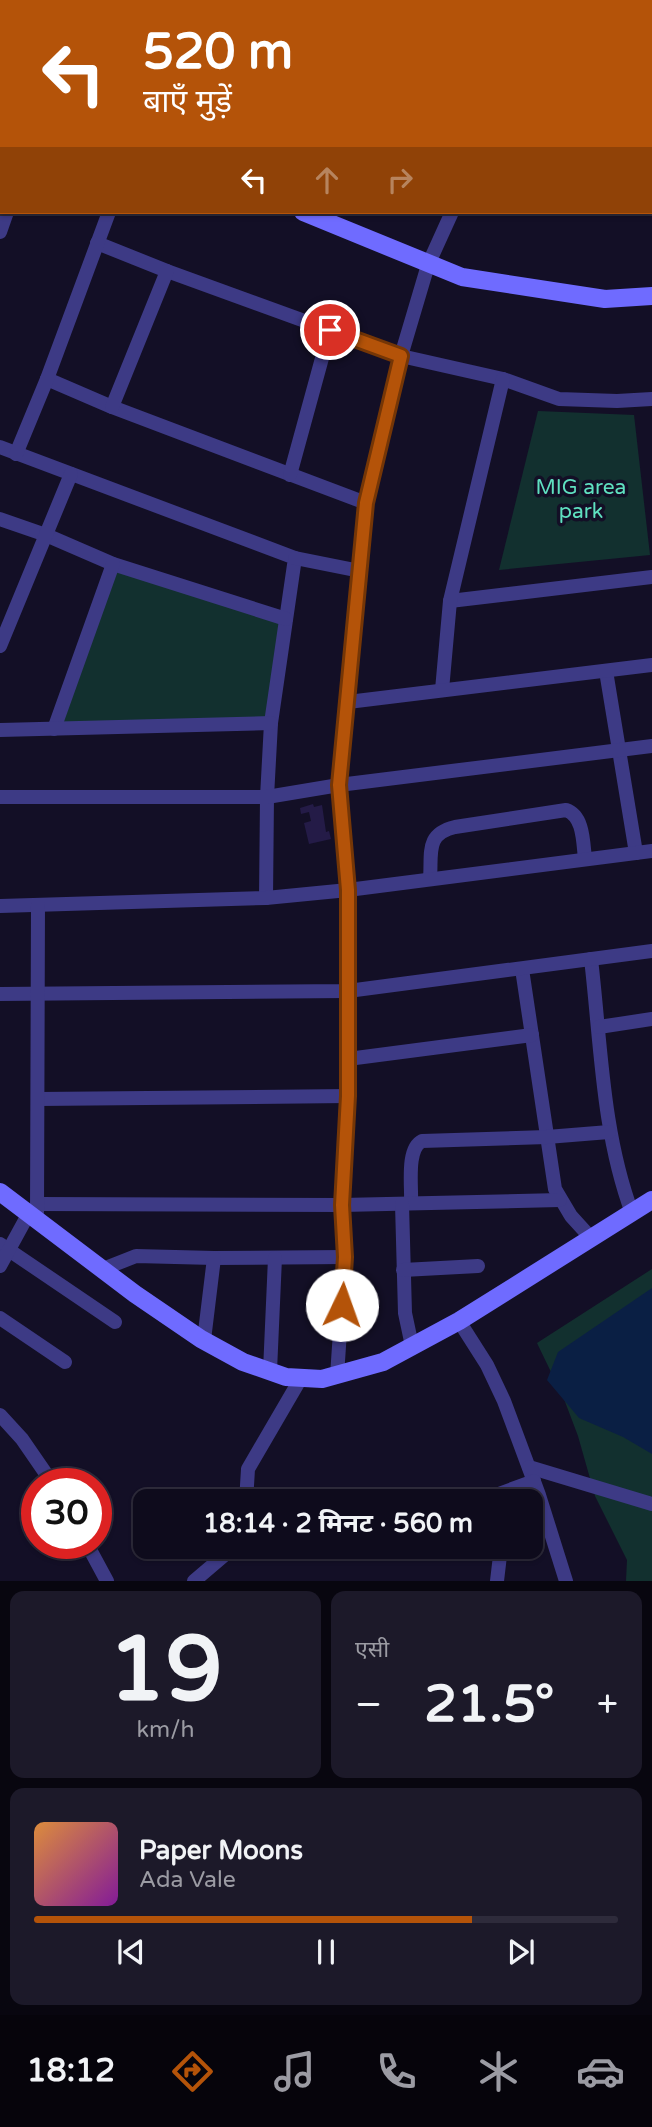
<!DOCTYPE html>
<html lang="hi">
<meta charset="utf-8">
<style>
body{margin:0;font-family:"Varela Round","Noto Sans Devanagari",sans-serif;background:#1c1929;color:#f1f3f6;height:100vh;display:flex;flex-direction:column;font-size:26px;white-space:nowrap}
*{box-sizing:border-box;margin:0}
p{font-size:23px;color:#9b9ba3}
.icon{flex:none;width:38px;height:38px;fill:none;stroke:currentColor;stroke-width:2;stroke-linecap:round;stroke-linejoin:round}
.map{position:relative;height:1581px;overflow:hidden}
.drawer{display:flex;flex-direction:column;gap:10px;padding:10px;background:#08060f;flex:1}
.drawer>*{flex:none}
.top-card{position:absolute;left:0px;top:0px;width:653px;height:214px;box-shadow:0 2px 5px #0004,0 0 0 2px #2e2b3b;background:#b45309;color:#fff;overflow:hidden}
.speed{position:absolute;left:21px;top:1468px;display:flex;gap:14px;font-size:35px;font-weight:700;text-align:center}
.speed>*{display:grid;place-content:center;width:91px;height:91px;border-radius:50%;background:#0e0b1c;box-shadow:0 2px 5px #0004,0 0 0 2px #2e2b3b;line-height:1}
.speed .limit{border:10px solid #d22;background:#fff;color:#111}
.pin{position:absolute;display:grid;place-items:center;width:60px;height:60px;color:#fff;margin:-30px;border:4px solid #fff;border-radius:50%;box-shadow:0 2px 7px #0007}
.me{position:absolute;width:77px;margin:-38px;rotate:3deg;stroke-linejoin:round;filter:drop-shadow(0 0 5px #0008)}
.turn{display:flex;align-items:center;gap:24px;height:147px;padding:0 28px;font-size:32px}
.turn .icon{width:91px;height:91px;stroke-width:2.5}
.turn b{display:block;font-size:49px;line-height:60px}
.lanes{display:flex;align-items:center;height:66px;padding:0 28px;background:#0003;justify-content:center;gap:35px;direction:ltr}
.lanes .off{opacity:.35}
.big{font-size:52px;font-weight:700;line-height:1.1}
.drawer .tile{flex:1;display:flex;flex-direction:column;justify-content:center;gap:10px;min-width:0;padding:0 24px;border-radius:14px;background:#1c1929}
.drawer .dial{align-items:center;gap:0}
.dial b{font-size:91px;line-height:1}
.song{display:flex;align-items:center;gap:21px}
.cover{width:84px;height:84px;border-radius:10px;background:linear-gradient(135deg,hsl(30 70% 55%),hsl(290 70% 35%))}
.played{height:7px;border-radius:4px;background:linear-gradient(90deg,#b45309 75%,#2e2b3b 75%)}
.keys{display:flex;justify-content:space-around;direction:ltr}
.heat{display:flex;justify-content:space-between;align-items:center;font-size:38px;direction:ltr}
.drawer .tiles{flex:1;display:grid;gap:10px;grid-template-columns:1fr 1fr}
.tile:last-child{grid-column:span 2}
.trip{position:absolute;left:133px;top:1489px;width:410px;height:70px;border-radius:14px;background:#0e0b1c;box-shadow:0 2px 5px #0004,0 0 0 2px #2e2b3b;font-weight:700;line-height:70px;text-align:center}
.tab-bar{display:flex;height:112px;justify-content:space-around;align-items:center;background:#06040b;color:#9b9ba3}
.tab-bar .icon{width:49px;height:49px}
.tab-bar .selected{color:#b45309}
.tab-bar b{font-size:32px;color:#f1f3f6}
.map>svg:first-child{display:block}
.green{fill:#12302f}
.water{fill:#0a1f44}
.building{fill:#241b47}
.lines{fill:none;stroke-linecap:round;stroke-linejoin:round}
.street{stroke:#3d3a85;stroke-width:14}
.secondary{stroke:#6f6bff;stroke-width:18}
.route-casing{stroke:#753606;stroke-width:18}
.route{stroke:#b45309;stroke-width:12}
.labels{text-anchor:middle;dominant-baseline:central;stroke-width:7;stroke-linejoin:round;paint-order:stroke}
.park-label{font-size:21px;fill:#5fe0c0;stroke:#130f26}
</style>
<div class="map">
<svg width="652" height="1581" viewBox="0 0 652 1581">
<rect width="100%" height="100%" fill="#130f26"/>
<!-- green -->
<g class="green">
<polygon points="538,411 634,415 650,555 499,570"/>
<polygon points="113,564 286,619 271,723 54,729"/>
<polygon points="652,1269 652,1581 626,1581 627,1560 595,1496 578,1436 564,1399 537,1343"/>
</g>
<!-- water -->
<polygon class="water" points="652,1288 652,1454 623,1437 579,1418 547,1380 558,1352"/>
<!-- building -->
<polygon class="building" points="313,804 314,807 322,805 326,832 329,831 331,839 309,844 304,823 311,821 309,812 301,814 300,808"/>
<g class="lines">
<!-- street -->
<g class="street">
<polyline points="277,0 281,2"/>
<polyline points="98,2 99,0"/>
<polyline points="200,2 201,0"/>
<polyline points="331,2 332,0"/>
<polyline points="424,2 425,0"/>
<polyline points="0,12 2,8"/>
<polyline points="651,61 652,61"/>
<polyline points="0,196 2,196"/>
<polyline points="0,232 7,212"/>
<polyline points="97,243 167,271 401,356 503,379 559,399 617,401 652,399"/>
<polyline points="47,379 112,407 366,503"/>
<polyline points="112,407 167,271"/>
<polyline points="0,447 295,558 271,723 267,797 266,898"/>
<polyline points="16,454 47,379 109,212"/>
<polyline points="290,475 330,329"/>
<polyline points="0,519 46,535 113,564 286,619"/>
<polyline points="295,558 360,571"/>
<polyline points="450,601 652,577"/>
<polyline points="0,646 71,474"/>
<polyline points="606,671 636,853"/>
<polyline points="442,690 450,601 503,379"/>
<polyline points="348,702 652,665"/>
<polyline points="54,729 113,564"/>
<polyline points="0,730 271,723"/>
<polyline points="0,797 267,797 339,785 652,746"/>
<path d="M430 879C432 853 425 834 455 827L566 810C584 816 583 843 585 859"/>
<polyline points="0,906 266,898 348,890 652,851"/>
<path d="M591 959C601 1044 602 1132 632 1213"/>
<polyline points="522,969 555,1189 571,1216 591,1238"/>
<polyline points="0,994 348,991 652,951"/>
<polyline points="599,1027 652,1019"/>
<polyline points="348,1059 532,1035"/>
<polyline points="38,1099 348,1096"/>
<path d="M411 1203C412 1187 406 1149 422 1141L547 1137 609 1132"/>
<polyline points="38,1204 342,1205 560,1200"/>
<polyline points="402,1204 405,1313 412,1346"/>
<polyline points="37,1212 38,905"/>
<polyline points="0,1244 115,1322"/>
<polyline points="0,1266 29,1213"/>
<polyline points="103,1269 136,1256 214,1258 345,1257"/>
<polyline points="403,1270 478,1266"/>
<polyline points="0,1318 65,1362"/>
<polyline points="459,1321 487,1365 504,1401 539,1495 566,1581"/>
<polyline points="204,1340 214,1258"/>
<polyline points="270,1371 275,1258"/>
<polyline points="337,1376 345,1257 342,1205 348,1059 348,890 339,785 366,503 401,356 428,265 452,212"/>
<polyline points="0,1415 22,1439 53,1484"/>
<polyline points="529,1467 652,1504"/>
<polyline points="246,1502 248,1469 301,1378"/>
<polyline points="487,1502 496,1495 534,1481"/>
<polyline points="87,1544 107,1581"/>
<polyline points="194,1581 234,1547"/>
<polyline points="497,1581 501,1547"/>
</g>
<!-- secondary -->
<g class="secondary">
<polyline points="0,103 2,104"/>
<polyline points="303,212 462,277 605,299 652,296"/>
<polyline points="0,1192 135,1294 201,1339 243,1362 286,1377 322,1379 383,1362 459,1321 652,1200"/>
</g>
</g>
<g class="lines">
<defs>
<polyline id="route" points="330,330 401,356 366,503 339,785 348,890 348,1096 342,1205 345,1257 342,1305"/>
</defs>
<!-- route casing -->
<use href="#route" class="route-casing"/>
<!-- route -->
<use href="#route" class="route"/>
</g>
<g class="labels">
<!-- park labels -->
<g class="park-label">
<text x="581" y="487">MIG area<tspan x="581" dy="24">park</tspan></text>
</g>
</g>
</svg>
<div class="speed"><div class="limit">30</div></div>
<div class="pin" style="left:330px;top:330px;background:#d93025"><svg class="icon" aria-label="arrive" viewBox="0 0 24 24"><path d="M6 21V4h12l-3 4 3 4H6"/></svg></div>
<svg class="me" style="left:342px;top:1305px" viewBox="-20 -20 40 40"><circle r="19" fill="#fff"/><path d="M0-13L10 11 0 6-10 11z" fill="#b45309"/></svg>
<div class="trip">18:14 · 2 मिनट · 560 m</div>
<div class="top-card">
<div class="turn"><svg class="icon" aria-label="left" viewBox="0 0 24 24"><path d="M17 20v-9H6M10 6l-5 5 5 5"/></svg><div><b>520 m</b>बाएँ मुड़ें</div></div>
<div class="lanes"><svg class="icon" aria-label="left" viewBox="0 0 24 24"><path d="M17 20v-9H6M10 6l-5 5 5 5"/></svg><svg class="icon off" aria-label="ahead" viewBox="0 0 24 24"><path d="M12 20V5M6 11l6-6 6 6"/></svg><svg class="icon off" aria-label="right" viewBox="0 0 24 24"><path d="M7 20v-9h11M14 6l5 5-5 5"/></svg></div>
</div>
</div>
<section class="drawer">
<div class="tiles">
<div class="tile dial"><b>19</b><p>km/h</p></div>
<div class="tile"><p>एसी</p>
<div class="heat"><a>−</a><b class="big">21.5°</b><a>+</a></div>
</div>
<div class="tile">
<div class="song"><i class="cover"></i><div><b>Paper Moons</b><p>Ada Vale</p></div></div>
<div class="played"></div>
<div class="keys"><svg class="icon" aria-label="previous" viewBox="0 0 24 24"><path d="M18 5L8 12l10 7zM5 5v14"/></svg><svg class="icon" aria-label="pause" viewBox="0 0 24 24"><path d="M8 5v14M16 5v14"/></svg><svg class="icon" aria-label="next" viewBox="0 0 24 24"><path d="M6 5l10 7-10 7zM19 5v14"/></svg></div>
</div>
</div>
</section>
<nav class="tab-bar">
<b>18:12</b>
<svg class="icon selected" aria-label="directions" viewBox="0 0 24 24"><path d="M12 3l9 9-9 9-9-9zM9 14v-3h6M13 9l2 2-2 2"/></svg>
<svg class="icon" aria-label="music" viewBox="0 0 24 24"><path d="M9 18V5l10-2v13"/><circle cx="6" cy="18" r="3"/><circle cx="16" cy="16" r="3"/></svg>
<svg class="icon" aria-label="phone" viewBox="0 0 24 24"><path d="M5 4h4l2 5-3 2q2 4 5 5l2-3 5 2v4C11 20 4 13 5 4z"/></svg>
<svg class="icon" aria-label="climate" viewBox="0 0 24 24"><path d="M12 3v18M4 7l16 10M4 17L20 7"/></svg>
<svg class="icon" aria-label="car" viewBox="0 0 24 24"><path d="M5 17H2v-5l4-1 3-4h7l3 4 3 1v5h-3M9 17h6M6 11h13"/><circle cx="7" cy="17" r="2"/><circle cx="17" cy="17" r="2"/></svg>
</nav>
